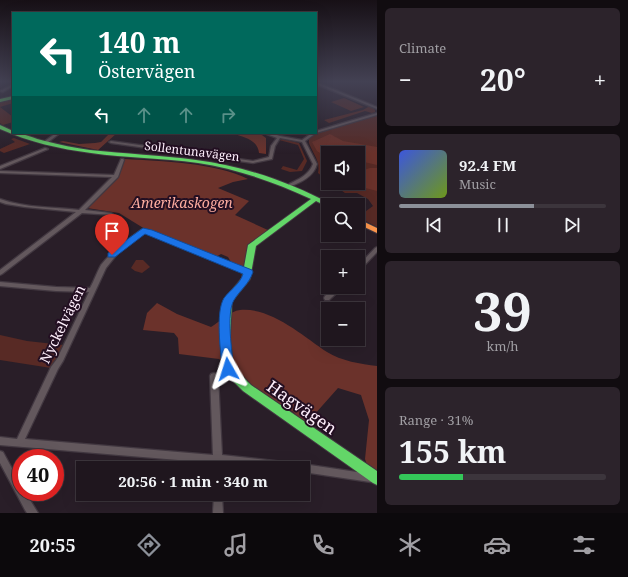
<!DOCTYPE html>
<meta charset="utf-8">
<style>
body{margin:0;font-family:"Noto Serif",serif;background:#2c232b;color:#f1f3f6;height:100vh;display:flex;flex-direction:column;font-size:15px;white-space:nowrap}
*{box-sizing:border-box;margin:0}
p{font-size:13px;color:#a19fa4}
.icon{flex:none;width:22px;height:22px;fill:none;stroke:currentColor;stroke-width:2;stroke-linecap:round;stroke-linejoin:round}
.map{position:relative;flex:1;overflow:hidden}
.panel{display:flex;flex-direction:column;gap:8px;padding:8px;background:#110c10;width:251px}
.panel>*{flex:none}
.guide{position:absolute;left:12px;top:12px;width:305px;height:122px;border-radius:0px;box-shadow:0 4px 16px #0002,0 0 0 1px #3c353c;background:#00695c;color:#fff;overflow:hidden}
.buttons{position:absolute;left:321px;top:146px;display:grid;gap:8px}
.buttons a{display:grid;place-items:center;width:44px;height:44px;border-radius:0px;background:#1f161e;box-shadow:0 4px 16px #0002,0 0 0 1px #3c353c;font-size:20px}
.speed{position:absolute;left:12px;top:449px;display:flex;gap:8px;font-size:20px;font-weight:700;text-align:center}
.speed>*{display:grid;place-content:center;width:52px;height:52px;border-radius:50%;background:#1f161e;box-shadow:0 4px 16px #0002,0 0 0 1px #3c353c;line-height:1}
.speed .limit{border:6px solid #d22;background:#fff;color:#111}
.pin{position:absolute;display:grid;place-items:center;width:34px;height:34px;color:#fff;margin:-41px -17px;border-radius:50% 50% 50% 0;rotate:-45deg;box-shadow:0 0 4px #0007}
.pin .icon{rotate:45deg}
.me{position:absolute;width:44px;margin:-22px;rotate:354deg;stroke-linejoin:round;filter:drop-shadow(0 0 3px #0008)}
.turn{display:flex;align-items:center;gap:14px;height:84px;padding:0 20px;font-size:18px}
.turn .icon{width:52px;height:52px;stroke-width:2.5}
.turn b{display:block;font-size:28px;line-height:34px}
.lanes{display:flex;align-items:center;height:38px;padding:0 20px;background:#0003;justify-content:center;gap:20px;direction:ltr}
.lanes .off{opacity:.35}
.big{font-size:30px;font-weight:700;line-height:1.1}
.panel .tile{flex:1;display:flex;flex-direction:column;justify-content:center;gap:6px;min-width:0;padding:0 14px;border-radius:6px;background:#2c232b}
.panel .dial{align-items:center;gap:0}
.dial b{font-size:52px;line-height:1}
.song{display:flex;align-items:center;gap:12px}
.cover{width:48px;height:48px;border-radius:6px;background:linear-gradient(135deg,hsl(230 70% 55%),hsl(80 70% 35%))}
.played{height:4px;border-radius:2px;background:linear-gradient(90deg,#8c9099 65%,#3c353c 65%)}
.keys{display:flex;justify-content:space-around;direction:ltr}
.heat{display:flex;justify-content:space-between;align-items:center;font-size:22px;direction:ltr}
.charge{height:6px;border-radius:3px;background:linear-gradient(90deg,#34c759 31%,#3c353c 0)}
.trip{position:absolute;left:76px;top:461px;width:234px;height:40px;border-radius:0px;background:#1f161e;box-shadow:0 4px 16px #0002,0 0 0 1px #3c353c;font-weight:700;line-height:40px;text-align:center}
.tab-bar{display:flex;height:64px;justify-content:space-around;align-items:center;background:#0c090c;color:#a19fa4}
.tab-bar .icon{width:28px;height:28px}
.tab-bar .selected{color:#8c9099}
.tab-bar b{font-size:18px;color:#f1f3f6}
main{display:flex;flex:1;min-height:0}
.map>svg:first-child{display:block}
.green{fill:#582a25}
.forest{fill:#6b322b}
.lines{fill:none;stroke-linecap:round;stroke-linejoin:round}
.street-casing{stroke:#423841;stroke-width:2.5}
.fast-casing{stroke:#423841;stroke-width:2}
.slow-casing{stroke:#423841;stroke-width:2}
.street{fill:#63585d;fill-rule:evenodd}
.fast{fill:#63d668;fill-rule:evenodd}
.slow{fill:#ff974d;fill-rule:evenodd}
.shaded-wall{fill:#342c36}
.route{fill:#1a73e8;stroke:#114b97}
.labels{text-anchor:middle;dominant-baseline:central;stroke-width:4;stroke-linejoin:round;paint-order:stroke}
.far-street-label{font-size:12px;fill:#feeffc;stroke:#230f22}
.park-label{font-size:14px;font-style:italic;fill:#fdac9f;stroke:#230f22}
.street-label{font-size:14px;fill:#feeffc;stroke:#230f22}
.near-street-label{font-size:17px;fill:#feeffc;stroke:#230f22}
</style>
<main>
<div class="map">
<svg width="377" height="513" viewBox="0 0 377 513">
<rect width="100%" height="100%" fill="#291e28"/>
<!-- green -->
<g class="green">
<polygon points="13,98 13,103 0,107 13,117 13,122 3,125 0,123 0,102"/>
<polygon points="344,98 364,107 351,111 331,102"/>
<polygon points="370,106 375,110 375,112 372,113 365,111 329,123 324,120 363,110"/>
<path d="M377 115V227L358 217 373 206 368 199 357 193H345L331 183H358V153H328V181L318 173C321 162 313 154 309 143V139L318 133 327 130Z"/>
<polygon points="14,138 30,144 4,153 0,151 0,149 15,142 11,139"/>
<polygon points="283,139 299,143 307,161 302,171 290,172 281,169 283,166 297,170 304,159 298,145 279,140"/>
<polygon points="136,260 143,260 150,267 142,273 135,271 131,268"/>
<polygon points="0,335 27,341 63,345 51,368 0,360"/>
</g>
<!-- forest -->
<g class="forest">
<polygon points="110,133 117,133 98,150 59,142 63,141 79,144 95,143 101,142"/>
<path d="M232 133H259L266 138V154L259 153C258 139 242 137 232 133Z"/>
<polygon points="330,134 343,141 377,147 377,165 364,162 358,164 358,153 328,153 328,158 317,151 312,142"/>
<path d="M125 159C160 161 218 163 248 179L233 182 218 188 249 201 235 215 270 231 258 238 246 269 232 264 228 257 221 254 216 257 145 229 119 213 87 208 115 180Z"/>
<polygon points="370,168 377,168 377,191 358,186 361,171"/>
<path d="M157 303 177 314 211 327C219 322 230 311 240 310 271 307 303 336 327 352 341 361 361 364 377 366V473L368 468 365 459 369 420 361 395 338 388 306 424 292 411 274 403 219 359 179 354 178 338 174 333 143 330 147 313Z"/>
</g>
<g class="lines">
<defs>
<g id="street">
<polygon points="316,82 377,107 377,109 316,84"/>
<polygon points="13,84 13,86 3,92 0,91"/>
<path d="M377 113V115L316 133 305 141 317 164C314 176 302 182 291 186H289V184C299 179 309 175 313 164L302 142 280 138 275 146 272 159 253 163 111 143 109 142 111 141 253 161 269 157 271 146 277 138 264 133H270L280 136 302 140 312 133H316V131Z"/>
<polygon points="56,133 60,133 47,143 45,143 45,141"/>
<polygon points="45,148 48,149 0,169 0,166"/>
<path d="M121 159H123L124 160 118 177 85 210 111 213 113 214V215L82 213 2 274 0 275V270L76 212 25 207 6 204 0 202V199C25 208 53 207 79 210L112 177 0 173V171L114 175Z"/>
<path d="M143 229 151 231 250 271 251 272 250 273H246L148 233H144L118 253 106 268 63 361 58 369 25 439 213 455 210 376 211 374 214 373 217 374 218 376 222 455 302 464H303L377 475V483L303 472V468H263L222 463V468H214V463L0 445V437L17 439 51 367 57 359 89 292 56 291 0 286V282L56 287 90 288C94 281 97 272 101 265 112 251 127 240 141 230Z"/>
<polygon points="377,247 377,252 360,270 358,271 358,266 375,248"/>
<polygon points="325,263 328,264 328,269 322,265"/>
<polygon points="336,287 343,287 329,300 325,300 324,298 325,296"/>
<polygon points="0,451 3,452 21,485 21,492 25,492 38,513 27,513 25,510 0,463"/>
<polygon points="214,494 222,494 223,513 213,513"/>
</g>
<g id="fast">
<polygon points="13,96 13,99 0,102 0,99"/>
<path d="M0 125 13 131V133C24 133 35 139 45 141 60 145 75 148 90 150 125 154 161 155 196 160 244 166 289 182 331 204L332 205H328V207L316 201 256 246 250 279 232 301 230 338 233 367 251 385 377 471V485L373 483 243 391 224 372 223 369 220 338 224 300 242 278 248 245 311 199C274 182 237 169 198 163 162 158 126 158 91 153 60 149 29 142 0 129Z"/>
</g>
<polygon id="slow" points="358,219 377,228 377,233 358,224"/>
</defs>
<!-- street casing -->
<use href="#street" class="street-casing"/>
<!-- fast casing -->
<use href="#fast" class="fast-casing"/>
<!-- slow casing -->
<use href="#slow" class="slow-casing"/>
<!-- street -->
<use href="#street" class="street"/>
<!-- fast -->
<use href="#fast" class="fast"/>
<!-- slow -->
<use href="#slow" class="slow"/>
</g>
<!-- shaded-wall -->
<polygon class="shaded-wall" points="316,82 319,82 318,88 316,89"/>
<!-- sky -->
<linearGradient id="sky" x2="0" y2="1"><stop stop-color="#171016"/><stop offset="0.53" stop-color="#434153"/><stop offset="1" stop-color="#434153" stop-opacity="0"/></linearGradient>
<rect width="377" height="154" fill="url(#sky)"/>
<!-- route -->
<path class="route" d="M143 228 152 230 252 270 253 272C249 284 240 290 234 300 226 313 232 353 234 369L232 372 228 374 224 372 222 369C221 352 215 313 224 298 230 290 240 284 243 274L145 234 115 257H108V253Z"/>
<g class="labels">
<!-- far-street labels -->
<g class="far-street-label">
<text transform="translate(192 151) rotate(7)">Sollentunavägen</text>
</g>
<!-- park labels -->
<g class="park-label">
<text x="182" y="202">Amerikaskogen</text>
</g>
<!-- street labels -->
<g class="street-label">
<text transform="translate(62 324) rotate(-64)">Nyckelvägen</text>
</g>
<!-- near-street labels -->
<g class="near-street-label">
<text transform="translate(302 407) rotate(35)">Hagvägen</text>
</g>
</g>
</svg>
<div class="buttons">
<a><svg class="icon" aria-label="sound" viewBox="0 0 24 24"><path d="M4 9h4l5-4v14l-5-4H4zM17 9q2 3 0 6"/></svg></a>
<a><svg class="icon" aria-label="search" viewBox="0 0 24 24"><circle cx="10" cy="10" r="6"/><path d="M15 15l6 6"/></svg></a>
<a>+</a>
<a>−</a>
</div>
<div class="speed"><div class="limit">40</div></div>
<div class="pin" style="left:112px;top:255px;background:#d93025"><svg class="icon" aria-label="arrive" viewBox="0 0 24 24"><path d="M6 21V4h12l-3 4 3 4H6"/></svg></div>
<svg class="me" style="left:228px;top:369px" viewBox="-20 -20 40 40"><path d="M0-17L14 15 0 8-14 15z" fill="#1a73e8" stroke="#fff" stroke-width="4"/></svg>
<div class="trip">20:56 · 1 min · 340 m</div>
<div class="guide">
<div class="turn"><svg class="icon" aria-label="left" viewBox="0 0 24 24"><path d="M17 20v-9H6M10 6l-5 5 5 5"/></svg><div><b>140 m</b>Östervägen</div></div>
<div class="lanes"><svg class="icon" aria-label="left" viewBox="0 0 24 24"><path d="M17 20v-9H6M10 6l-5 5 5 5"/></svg><svg class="icon off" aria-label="ahead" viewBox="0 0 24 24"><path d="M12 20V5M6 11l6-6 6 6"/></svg><svg class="icon off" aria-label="ahead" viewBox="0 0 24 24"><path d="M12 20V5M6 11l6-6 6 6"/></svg><svg class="icon off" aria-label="right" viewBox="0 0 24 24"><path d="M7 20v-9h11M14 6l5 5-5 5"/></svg></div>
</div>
</div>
<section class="panel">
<div class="tile"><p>Climate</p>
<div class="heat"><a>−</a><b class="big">20°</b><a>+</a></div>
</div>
<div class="tile">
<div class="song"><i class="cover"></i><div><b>92.4 FM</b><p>Music</p></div></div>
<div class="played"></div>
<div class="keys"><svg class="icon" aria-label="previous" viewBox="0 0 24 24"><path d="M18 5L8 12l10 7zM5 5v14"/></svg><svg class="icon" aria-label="pause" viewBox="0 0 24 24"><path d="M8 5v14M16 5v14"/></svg><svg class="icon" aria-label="next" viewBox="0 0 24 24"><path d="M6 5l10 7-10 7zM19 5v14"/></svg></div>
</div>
<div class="tile dial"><b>39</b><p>km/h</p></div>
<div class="tile"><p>Range · 31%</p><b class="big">155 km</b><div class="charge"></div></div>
</section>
</main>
<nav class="tab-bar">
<b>20:55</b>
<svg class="icon selected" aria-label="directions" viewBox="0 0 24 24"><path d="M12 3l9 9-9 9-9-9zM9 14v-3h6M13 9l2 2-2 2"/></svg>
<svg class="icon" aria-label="music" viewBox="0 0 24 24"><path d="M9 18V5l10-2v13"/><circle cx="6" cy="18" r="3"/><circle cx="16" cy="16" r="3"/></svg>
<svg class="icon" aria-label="phone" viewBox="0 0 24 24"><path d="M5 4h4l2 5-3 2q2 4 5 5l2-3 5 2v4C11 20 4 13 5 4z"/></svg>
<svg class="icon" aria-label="climate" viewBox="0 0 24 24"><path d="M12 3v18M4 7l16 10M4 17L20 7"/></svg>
<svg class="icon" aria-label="car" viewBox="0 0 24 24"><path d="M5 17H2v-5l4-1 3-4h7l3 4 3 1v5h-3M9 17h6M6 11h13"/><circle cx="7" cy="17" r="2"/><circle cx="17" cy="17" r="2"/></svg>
<svg class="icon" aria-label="filters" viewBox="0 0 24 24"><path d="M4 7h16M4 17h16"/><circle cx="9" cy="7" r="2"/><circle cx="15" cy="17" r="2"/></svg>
</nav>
